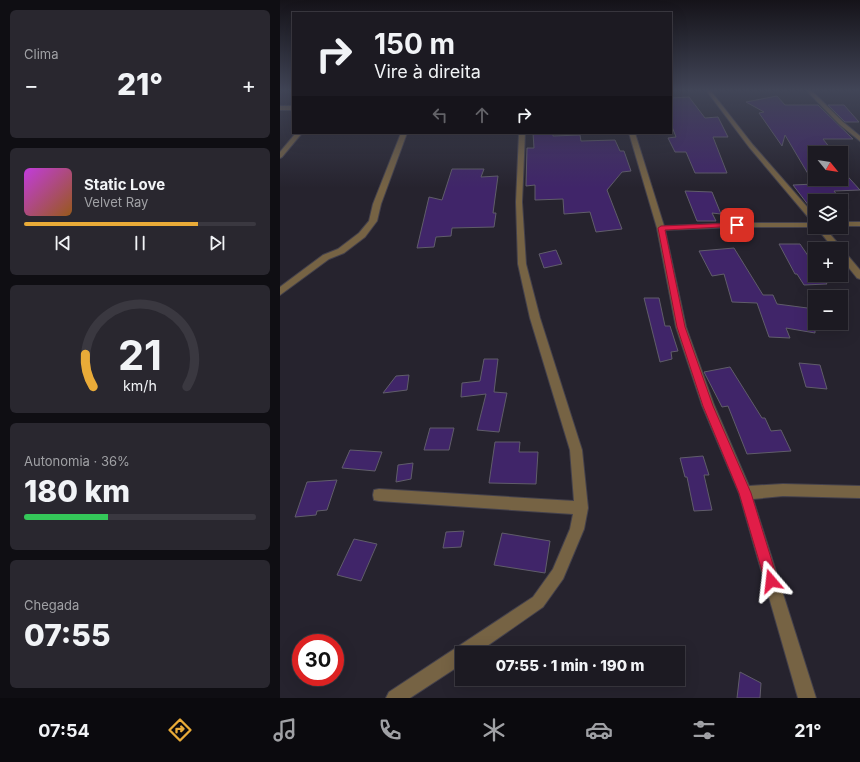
<!DOCTYPE html>
<html lang="pt">
<meta charset="utf-8">
<style>
body{margin:0;font-family:Inter,sans-serif;background:#29272f;color:#f1f3f6;height:100vh;display:flex;flex-direction:column;font-size:15px;white-space:nowrap}
*{box-sizing:border-box;margin:0}
p{font-size:13px;color:#a0a1a5}
.icon{flex:none;width:22px;height:22px;fill:none;stroke:currentColor;stroke-width:2;stroke-linecap:round;stroke-linejoin:round}
.map{position:relative;flex:1;overflow:hidden}
.side{display:flex;flex-direction:column;gap:10px;padding:10px;background:#0f0e13;width:280px}
.side>*{flex:none}
.banner{position:absolute;left:12px;top:12px;width:380px;height:122px;border-radius:0px;box-shadow:0 4px 16px #0002,0 0 0 1px #3a3840;background:#1c1a22;color:#f1f3f6;overflow:hidden}
.needle{width:26px;rotate:120deg}
.tools{position:absolute;left:528px;top:146px;display:grid;gap:8px}
.tools a{display:grid;place-items:center;width:40px;height:40px;border-radius:0px;background:#1c1a22;box-shadow:0 4px 16px #0002,0 0 0 1px #3a3840;font-size:20px}
.speed{position:absolute;left:12px;top:634px;display:flex;gap:8px;font-size:20px;font-weight:700;text-align:center}
.speed>*{display:grid;place-content:center;width:52px;height:52px;border-radius:50%;background:#1c1a22;box-shadow:0 4px 16px #0002,0 0 0 1px #3a3840;line-height:1}
.speed .limit{border:6px solid #d22;background:#fff;color:#111}
.pin{position:absolute;display:grid;place-items:center;width:34px;height:34px;color:#fff;margin:-17px;border-radius:8px;box-shadow:0 2px 6px #0006}
.me{position:absolute;width:44px;margin:-22px;rotate:343deg;stroke-linejoin:round;filter:drop-shadow(0 0 3px #0008)}
.turn{display:flex;align-items:center;gap:14px;height:84px;padding:0 16px;font-size:18px}
.turn .icon{width:52px;height:52px;stroke-width:2.5}
.turn b{display:block;font-size:28px;line-height:34px}
.lanes{display:flex;align-items:center;height:38px;padding:0 16px;background:#0003;justify-content:center;gap:20px;direction:ltr}
.lanes .off{opacity:.35}
.big{font-size:30px;font-weight:800;line-height:1.1}
.side .widget{flex:1;display:flex;flex-direction:column;justify-content:center;gap:6px;min-width:0;padding:0 14px;border-radius:6px;background:#29272f}
.side .dial{align-items:center;gap:0}
.dial svg{height:104px;overflow:visible;fill:none;stroke:#3a3840;stroke-width:7;stroke-linecap:round;text-anchor:middle}
.dial text{fill:#f1f3f6;stroke:none}
.song{display:flex;align-items:center;gap:12px}
.cover{width:48px;height:48px;border-radius:6px;background:linear-gradient(135deg,hsl(290 70% 55%),hsl(30 70% 35%))}
.played{height:4px;border-radius:2px;background:linear-gradient(90deg,#e9ab38 75%,#3a3840 75%)}
.keys{display:flex;justify-content:space-around;direction:ltr}
.heat{display:flex;justify-content:space-between;align-items:center;font-size:22px;direction:ltr}
.charge{height:6px;border-radius:3px;background:linear-gradient(90deg,#34c759 36%,#3a3840 0)}
.trip{position:absolute;left:175px;top:646px;width:230px;height:40px;border-radius:0px;background:#1c1a22;box-shadow:0 4px 16px #0002,0 0 0 1px #3a3840;font-weight:800;line-height:40px;text-align:center}
.tabs{display:flex;height:64px;justify-content:space-around;align-items:center;background:#0b0a0e;color:#a0a1a5}
.tabs .icon{width:28px;height:28px}
.tabs .on{color:#e9ab38}
.tabs b{font-size:18px;color:#f1f3f6}
main{display:flex;flex:1;min-height:0}
.map>svg:first-child{display:block}
.building{fill:#402569;stroke:#605d6a}
.lines{fill:none;stroke-linecap:round;stroke-linejoin:round}
.street-casing{stroke:#44414c;stroke-width:2}
.street{fill:#766344;fill-rule:evenodd}
.route{fill:#e11d48;stroke:#92132f}
</style>
<main>
<section class="side">
<div class="widget"><p>Clima</p>
<div class="heat"><a>−</a><b class="big">21°</b><a>+</a></div>
</div>
<div class="widget">
<div class="song"><i class="cover"></i><div><b>Static Love</b><p>Velvet Ray</p></div></div>
<div class="played"></div>
<div class="keys"><svg class="icon" aria-label="previous" viewBox="0 0 24 24"><path d="M18 5L8 12l10 7zM5 5v14"/></svg><svg class="icon" aria-label="pause" viewBox="0 0 24 24"><path d="M8 5v14M16 5v14"/></svg><svg class="icon" aria-label="next" viewBox="0 0 24 24"><path d="M6 5l10 7-10 7zM19 5v14"/></svg></div>
</div>
<div class="widget dial"><svg viewBox="0 0 100 80">
<path d="M14 69A42 42 0 1 1 86 69"/>
<path d="M14 69A42 42 0 0 1 8 44" stroke="#e9ab38"/>
<text x="50" y="56" font-size="32" font-weight="700">21</text>
<text x="50" y="72" font-size="11">km/h</text>
</svg></div>
<div class="widget"><p>Autonomia · 36%</p><b class="big">180 km</b><div class="charge"></div></div>
<div class="widget"><p>Chegada</p><b class="big">07:55</b></div>
</section>
<div class="map">
<svg width="580" height="698" viewBox="0 0 580 698">
<rect width="100%" height="100%" fill="#26232e"/>
<!-- building -->
<g class="building">
<polygon points="497,96 505,105 538,105 573,139 543,139 554,153 535,153 535,179 561,179 561,169 580,190 554,191 569,210 561,210 561,201 535,201 535,210 532,210 513,185 534,184 505,135 502,146 479,113 484,112 466,102"/>
<polygon points="409,97 425,118 438,117 448,137 433,137 447,173 415,173 406,152 395,152 388,138 396,137 391,124 391,98"/>
<polygon points="548,105 564,105 579,122 565,122"/>
<polygon points="253,133 273,133 273,136 300,135 301,141 335,140 340,151 344,151 351,171 342,172 327,190 342,229 316,232 310,212 284,214 283,199 255,200 255,185 246,186 247,148 254,148"/>
<polygon points="172,169 204,169 201,177 218,176 213,213 216,213 214,227 172,228 171,236 156,237 154,247 137,248 149,197 162,200"/>
<polygon points="405,191 432,192 441,214 432,213 436,221 417,221"/>
<polygon points="499,244 520,244 535,266 535,275 541,275 547,284 524,285 517,274 515,274"/>
<polygon points="454,248 483,295 493,295 497,304 535,309 535,333 506,328 510,338 489,337 477,303 452,302 444,274 432,276 419,251"/>
<polygon points="276,250 282,264 264,268 259,254"/>
<polygon points="364,298 379,298 385,326 390,326 398,351 391,352 392,359 380,362"/>
<polygon points="204,359 218,359 214,392 227,393 219,432 197,430 206,394 181,397 182,383 200,381"/>
<polygon points="519,363 540,365 547,389 526,387"/>
<polygon points="450,367 482,418 485,418 491,431 501,430 511,451 467,454 448,406 442,407 424,372"/>
<polygon points="129,375 127,390 103,393 116,376"/>
<polygon points="150,428 174,428 169,450 144,450"/>
<polygon points="215,442 240,442 239,452 258,452 256,484 209,483"/>
<polygon points="70,450 102,452 95,471 62,468"/>
<polygon points="423,456 429,475 424,475 432,510 414,511 407,477 405,477 400,458"/>
<polygon points="133,463 131,479 116,482 118,465"/>
<polygon points="57,480 47,510 37,511 36,515 15,517 27,482"/>
<polygon points="184,531 181,547 163,548 166,532"/>
<polygon points="222,533 270,541 265,573 214,565"/>
<polygon points="74,539 97,544 81,581 57,575"/>
<polygon points="460,672 481,683 480,698 457,698"/>
</g>
<g class="lines">
<defs>
<g id="street">
<polygon points="426,90 430,90 473,145 535,216 535,227 457,227 385,230 406,327 434,405 469,486 503,484 580,486 580,498 503,496 473,499 536,698 518,698 459,493 422,405 396,327 377,228 349,133 355,133 384,226 457,223 533,223 469,147"/>
<polygon points="526,90 531,90 563,122 580,136 580,141 559,124"/>
<rect x="0" y="106" width="13" height="4"/>
<polygon points="16,133 22,133 2,157 0,158 0,152"/>
<polygon points="121,133 127,133 101,204 97,221 85,237 64,253 49,259 0,295 0,287 43,255 58,249 79,233 89,221 93,204"/>
<polygon points="239,133 245,133 242,202 246,264 260,318 302,450 308,508 304,529 283,579 263,607 197,653 182,653 182,664 130,698 106,698 109,692 253,597 273,569 290,529 293,514 99,501 94,500 93,495 94,490 99,489 294,501 290,450 250,318 238,264 236,202"/>
<rect x="561" y="222" width="19" height="4"/>
<polygon points="536,227 544,227 561,247 562,249 561,250 564,251 580,270 580,279 577,278 561,258 561,249 554,249"/>
</g>
</defs>
<!-- street casing -->
<use href="#street" class="street-casing"/>
<!-- street -->
<use href="#street" class="street"/>
</g>
<!-- sky -->
<linearGradient id="sky" x2="0" y2="1"><stop stop-color="#151319"/><stop offset="0.48" stop-color="#414557"/><stop offset="1" stop-color="#414557" stop-opacity="0"/></linearGradient>
<rect width="580" height="188" fill="url(#sky)"/>
<!-- route -->
<polygon class="route" points="457,223 461,225 460,226 385,230 405,327 433,406 471,493 498,581 496,585 491,587 487,585 485,581 459,493 423,406 397,327 378,228 381,226"/>
</svg>
<div class="tools">
<a><svg class="needle" viewBox="-14 -14 28 28"><path d="M0-13l5 13h-10z" fill="#e53935"/><path d="M0 13l5-13h-10z" fill="#a0a1a5"/></svg></a>
<a><svg class="icon" aria-label="layers" viewBox="0 0 24 24"><path d="M12 4l9 5-9 5-9-5zM3 14l9 5 9-5"/></svg></a>
<a>+</a>
<a>−</a>
</div>
<div class="speed"><div class="limit">30</div></div>
<div class="pin" style="left:457px;top:225px;background:#d93025"><svg class="icon" aria-label="arrive" viewBox="0 0 24 24"><path d="M6 21V4h12l-3 4 3 4H6"/></svg></div>
<svg class="me" style="left:491px;top:581px" viewBox="-20 -20 40 40"><path d="M0-17L14 15 0 8-14 15z" fill="#e11d48" stroke="#fff" stroke-width="4"/></svg>
<div class="trip">07:55 · 1 min · 190 m</div>
<div class="banner">
<div class="turn"><svg class="icon" aria-label="right" viewBox="0 0 24 24"><path d="M7 20v-9h11M14 6l5 5-5 5"/></svg><div><b>150 m</b>Vire à direita</div></div>
<div class="lanes"><svg class="icon off" aria-label="left" viewBox="0 0 24 24"><path d="M17 20v-9H6M10 6l-5 5 5 5"/></svg><svg class="icon off" aria-label="ahead" viewBox="0 0 24 24"><path d="M12 20V5M6 11l6-6 6 6"/></svg><svg class="icon" aria-label="right" viewBox="0 0 24 24"><path d="M7 20v-9h11M14 6l5 5-5 5"/></svg></div>
</div>
</div>
</main>
<nav class="tabs">
<b>07:54</b>
<svg class="icon on" aria-label="directions" viewBox="0 0 24 24"><path d="M12 3l9 9-9 9-9-9zM9 14v-3h6M13 9l2 2-2 2"/></svg>
<svg class="icon" aria-label="music" viewBox="0 0 24 24"><path d="M9 18V5l10-2v13"/><circle cx="6" cy="18" r="3"/><circle cx="16" cy="16" r="3"/></svg>
<svg class="icon" aria-label="phone" viewBox="0 0 24 24"><path d="M5 4h4l2 5-3 2q2 4 5 5l2-3 5 2v4C11 20 4 13 5 4z"/></svg>
<svg class="icon" aria-label="climate" viewBox="0 0 24 24"><path d="M12 3v18M4 7l16 10M4 17L20 7"/></svg>
<svg class="icon" aria-label="car" viewBox="0 0 24 24"><path d="M5 17H2v-5l4-1 3-4h7l3 4 3 1v5h-3M9 17h6M6 11h13"/><circle cx="7" cy="17" r="2"/><circle cx="17" cy="17" r="2"/></svg>
<svg class="icon" aria-label="filters" viewBox="0 0 24 24"><path d="M4 7h16M4 17h16"/><circle cx="9" cy="7" r="2"/><circle cx="15" cy="17" r="2"/></svg>
<b>21°</b>
</nav>
